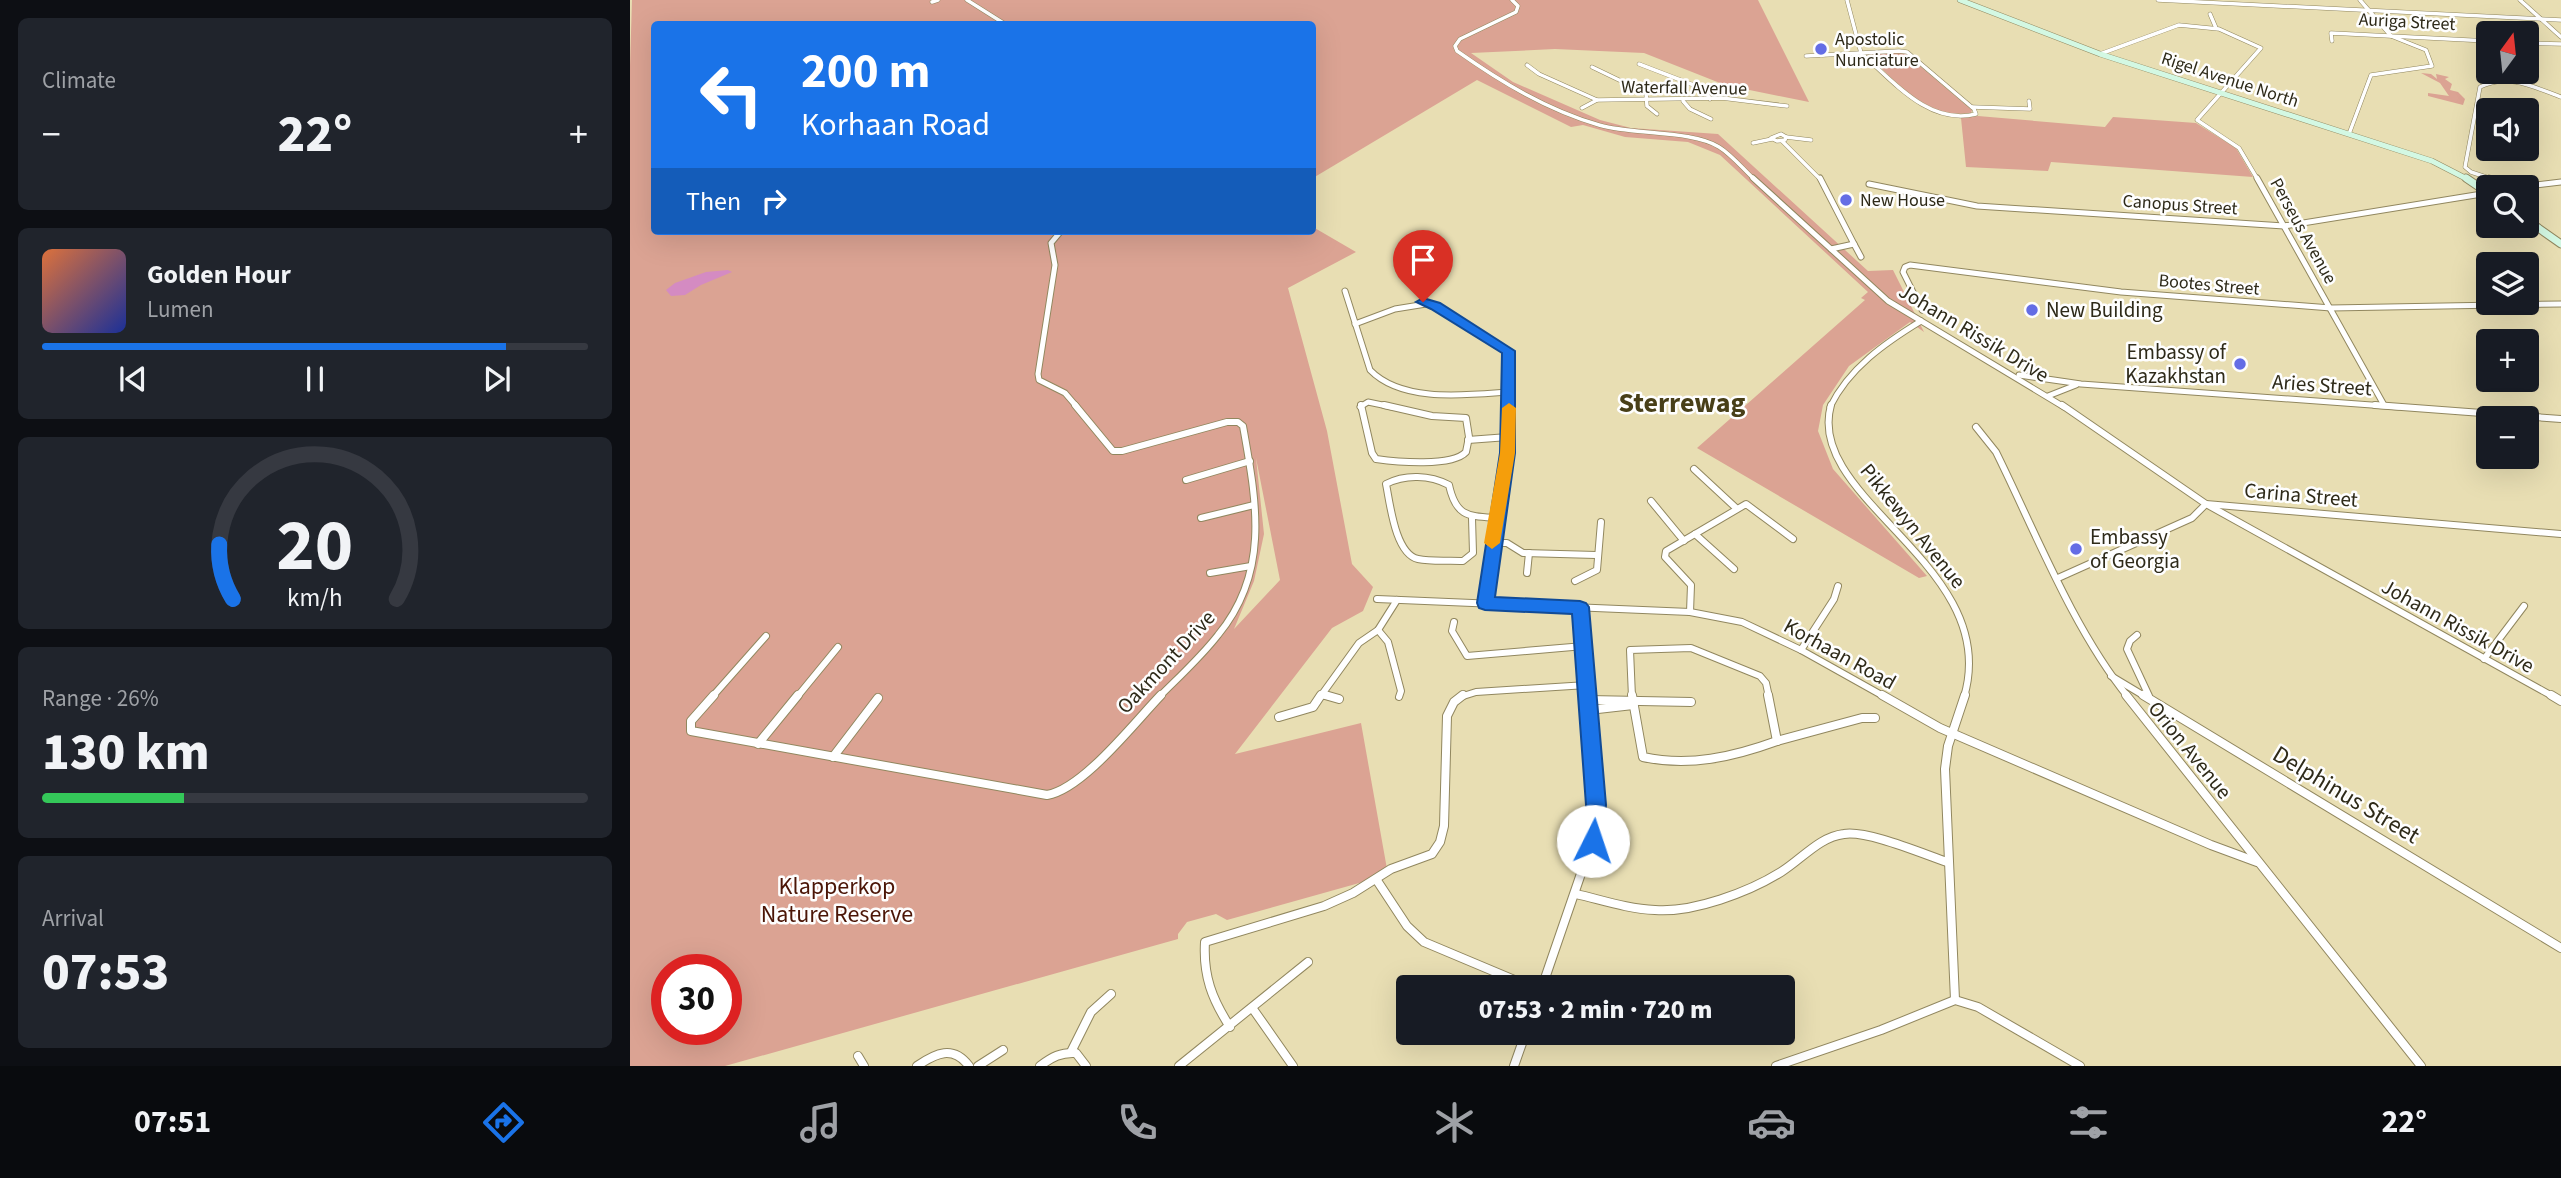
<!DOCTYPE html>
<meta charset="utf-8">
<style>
body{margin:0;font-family:"Source Sans 3",sans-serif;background:#20242c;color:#f1f3f6;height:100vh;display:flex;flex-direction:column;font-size:26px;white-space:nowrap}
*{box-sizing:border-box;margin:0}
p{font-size:23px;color:#9ea1a6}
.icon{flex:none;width:38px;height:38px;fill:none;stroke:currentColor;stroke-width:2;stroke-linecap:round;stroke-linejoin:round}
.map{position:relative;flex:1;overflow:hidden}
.drawer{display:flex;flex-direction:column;gap:18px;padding:18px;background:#0d0f14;width:630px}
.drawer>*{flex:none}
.hud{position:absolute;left:21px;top:21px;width:665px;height:214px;border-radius:7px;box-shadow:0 7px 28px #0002;background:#1a73e8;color:#fff;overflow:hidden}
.needle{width:46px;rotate:15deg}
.tools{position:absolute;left:1846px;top:21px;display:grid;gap:14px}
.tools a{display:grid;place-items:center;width:63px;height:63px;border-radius:7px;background:#171b24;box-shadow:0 7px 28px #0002;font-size:35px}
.speed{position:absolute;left:21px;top:954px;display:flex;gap:14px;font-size:35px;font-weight:700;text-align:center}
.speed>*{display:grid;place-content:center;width:91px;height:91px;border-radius:50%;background:#171b24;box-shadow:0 7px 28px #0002;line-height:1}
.speed .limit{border:10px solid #d22;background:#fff;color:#111}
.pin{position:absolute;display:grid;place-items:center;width:60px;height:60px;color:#fff;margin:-72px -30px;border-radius:50% 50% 50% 0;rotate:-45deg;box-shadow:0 0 7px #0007}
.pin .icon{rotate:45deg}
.me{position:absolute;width:77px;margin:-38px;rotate:4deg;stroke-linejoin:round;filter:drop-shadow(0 0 5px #0008)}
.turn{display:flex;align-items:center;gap:24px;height:147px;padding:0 35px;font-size:32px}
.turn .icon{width:91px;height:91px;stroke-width:2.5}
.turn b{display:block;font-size:49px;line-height:60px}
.then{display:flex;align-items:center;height:66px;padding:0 35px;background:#0003;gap:14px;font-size:26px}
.big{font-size:52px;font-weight:800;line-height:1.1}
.drawer .tile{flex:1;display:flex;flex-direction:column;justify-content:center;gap:10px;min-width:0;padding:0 24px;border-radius:10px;background:#20242c}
.drawer .dial{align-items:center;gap:0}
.dial svg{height:182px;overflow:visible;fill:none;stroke:#363941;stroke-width:7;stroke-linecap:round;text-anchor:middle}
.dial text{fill:#f1f3f6;stroke:none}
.song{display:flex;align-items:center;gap:21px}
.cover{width:84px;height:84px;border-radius:10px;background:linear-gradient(135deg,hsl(20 70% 55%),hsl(230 70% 35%))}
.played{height:7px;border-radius:4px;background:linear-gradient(90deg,#1a73e8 85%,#363941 85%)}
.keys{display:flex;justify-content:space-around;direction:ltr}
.heat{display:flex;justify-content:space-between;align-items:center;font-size:38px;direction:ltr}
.charge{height:10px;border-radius:5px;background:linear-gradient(90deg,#34c759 26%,#363941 0)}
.trip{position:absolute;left:766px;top:975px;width:399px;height:70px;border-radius:7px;background:#171b24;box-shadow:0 7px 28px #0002;font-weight:800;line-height:70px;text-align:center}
.menu{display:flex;height:112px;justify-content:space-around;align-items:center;background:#090b0e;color:#9ea1a6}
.menu .icon{width:49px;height:49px}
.menu .selected{color:#1a73e8}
.menu b{font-size:32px;color:#f1f3f6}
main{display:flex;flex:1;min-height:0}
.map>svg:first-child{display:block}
.green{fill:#dba393;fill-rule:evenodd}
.water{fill:#d48bc2}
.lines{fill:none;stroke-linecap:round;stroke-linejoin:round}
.minor-far3-casing{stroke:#91875f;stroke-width:4.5}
.minor-far2-casing{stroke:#91875f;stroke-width:7}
.minor-far1-casing{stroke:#91875f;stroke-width:8}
.minor-casing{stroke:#91875f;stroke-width:10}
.secondary-far1-casing{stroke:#91875f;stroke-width:6}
.secondary-casing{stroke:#91875f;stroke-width:9}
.minor-far3{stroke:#fff;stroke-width:3.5}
.minor-far2{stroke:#fff;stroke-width:5}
.minor-far1{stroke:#fff;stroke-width:6}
.minor{stroke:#fff;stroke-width:8}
.secondary-far1{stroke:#d3f8e3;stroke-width:5}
.secondary{stroke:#d3f8e3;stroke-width:7}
.route{fill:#1a73e8;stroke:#114b97;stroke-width:2}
.slow{fill:#f59e0b}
.poi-dot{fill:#646de5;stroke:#fefefe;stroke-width:2.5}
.labels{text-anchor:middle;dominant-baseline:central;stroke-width:5;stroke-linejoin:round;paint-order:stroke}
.far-street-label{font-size:18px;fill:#2e2a19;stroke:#fefefe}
.far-poi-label{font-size:18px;fill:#2e2a19;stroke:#fefefe;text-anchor:start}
.poi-label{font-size:21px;fill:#2e2a19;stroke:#fefefe;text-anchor:start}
.street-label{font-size:21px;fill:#2e2a19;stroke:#fefefe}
.near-street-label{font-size:24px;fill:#2e2a19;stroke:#fefefe}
.near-park-label{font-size:24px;fill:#4b1506;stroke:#fefefe}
.district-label{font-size:28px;font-weight:bold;fill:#483f18;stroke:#fefefe}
</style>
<main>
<section class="drawer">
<div class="tile"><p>Climate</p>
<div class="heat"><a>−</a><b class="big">22°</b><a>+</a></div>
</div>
<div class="tile">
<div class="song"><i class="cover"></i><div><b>Golden Hour</b><p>Lumen</p></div></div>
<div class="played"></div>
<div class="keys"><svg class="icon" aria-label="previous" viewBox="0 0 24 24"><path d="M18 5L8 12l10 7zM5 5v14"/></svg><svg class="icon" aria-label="pause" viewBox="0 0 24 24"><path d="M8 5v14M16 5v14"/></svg><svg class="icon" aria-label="next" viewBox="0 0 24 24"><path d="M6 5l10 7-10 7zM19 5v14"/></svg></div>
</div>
<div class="tile dial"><svg viewBox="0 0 100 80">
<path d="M14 69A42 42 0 1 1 86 69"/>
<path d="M14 69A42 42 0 0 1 8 45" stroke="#1a73e8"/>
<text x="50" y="56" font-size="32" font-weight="700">20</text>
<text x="50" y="72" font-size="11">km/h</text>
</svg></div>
<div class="tile"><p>Range · 26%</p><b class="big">130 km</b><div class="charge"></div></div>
<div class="tile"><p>Arrival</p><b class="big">07:53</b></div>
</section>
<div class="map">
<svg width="1931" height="1066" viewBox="0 0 1931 1066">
<rect width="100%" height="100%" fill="#e8deb3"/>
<!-- green -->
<g class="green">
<path d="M2 0H1128L1179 102 1095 85 1014 53 925 49 841 53 883 82 970 120 1001 128 1088 134 1238 271 1263 270 1294 332 1280 322 1219 366 1193 405 1188 431 1203 469 1297 576 1289 578 1067 448 1235 300 1231 298 1238 292 1090 155 1058 142 995 137 953 125 941 127 847 80 683 178 682 24H24V231H682L683 227 726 252 658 288 697 431 722 564 743 587 733 611 702 628 605 754 731 723 757 869 740 880 597 920 586 914 557 922 548 934V939L95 1066H0V66ZM626 458 650 580 604 629 624 581 634 534ZM37 970H96V1029H37Z"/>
<path d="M1270 52 1276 54 1342 110 1341 113C1297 120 1266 81 1236 54Z"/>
<polygon points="1791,73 1801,74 1807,79 1806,74 1819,77 1815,79 1822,84 1820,90 1828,92 1835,99 1833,105 1798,96 1798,93 1819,96 1810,83"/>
<polygon points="1348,116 1475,127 1483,117 1566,123 1606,148 1623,177 1421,162 1418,171 1336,167 1331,118"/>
</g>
<!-- water -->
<polygon class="water" points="98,270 102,272 71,285 55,295 41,296 36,290 45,283 76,272"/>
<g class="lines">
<defs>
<g id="minor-far3">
<polyline points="337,0 375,24"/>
<path d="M882 0 888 6 886 12 830 39 825 46 827 51C871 82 917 110 969 125 1002 135 1062 130 1089 147 1102 155 1113 169 1125 180"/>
<polyline points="1217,0 1231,53"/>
<polyline points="1528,0 1931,20"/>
<polyline points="1890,0 1931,37"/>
<polyline points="302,2 308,0"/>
<polyline points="1580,14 1586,28"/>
<polyline points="1702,41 1701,33 1858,41"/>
<polyline points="1897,43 1931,44"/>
<path d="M1269 51 1277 52 1344 109 1346 114C1299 126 1263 81 1231 53Z"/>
<polyline points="1470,54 1549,25 1589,29 1631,48 1567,120 1609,148 1628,180"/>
<polyline points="1176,56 1231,53"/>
<polyline points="1009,64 1074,89 1080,99"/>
<polyline points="897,65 909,74 967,100"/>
<polyline points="962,67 1016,93 1017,106 1027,114"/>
<polyline points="1053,101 1060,109 1081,119"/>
<polyline points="1342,107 1400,109 1399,101"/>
<polyline points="952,108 967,100 1092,98 1157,106"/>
<polygon points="1151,134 1156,137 1155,140 1147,141 1141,138"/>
<polyline points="1719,134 1741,75 1802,66 1796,50 1761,36 1730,0"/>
<polyline points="1156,137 1181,140"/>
<polyline points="1152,141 1191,180"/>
<polyline points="1123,143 1142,139"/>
<path d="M1865 180 1841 172 1835 167 1850 87C1877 73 1904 87 1931 97"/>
</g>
<g id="minor-far2">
<polyline points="1123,178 1258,301 1434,407"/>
<polyline points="1190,178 1224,244 1201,249"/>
<polyline points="1627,178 1754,405"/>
<polyline points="1859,178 1888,187"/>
<polyline points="1239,184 1347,206 1654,226 1858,193"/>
<polyline points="1889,187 1931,182"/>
<polyline points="431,231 421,243 425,265 408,374 409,380 435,393 447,407"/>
<polyline points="1224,244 1231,257"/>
<path d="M715 291 740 370C772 403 836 395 878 392"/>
<polyline points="1292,310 1273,272 1275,267 1280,265 1491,292 1701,308 1931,304"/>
<polyline points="725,324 765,309 796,304 806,306 879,351 878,407"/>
<polyline points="1389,375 1451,384 1769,407"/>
<polyline points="1418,396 1446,385"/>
<polyline points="730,407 738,402 762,407"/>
<path d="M1200 407C1219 368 1255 343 1291 321"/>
</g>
<g id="minor-far1">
<path d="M445 405 483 451H492L597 422H608L613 426C626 500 641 571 588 635 571 657 549 677 529 697"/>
<path d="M731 405 742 453 746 459C767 462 822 467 836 452L839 437 836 418 802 416 754 405"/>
<path d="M1201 405C1174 500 1373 566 1334 697"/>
<polyline points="1432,405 1576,504 1924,697"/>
<polyline points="1745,405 1931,419"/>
<path d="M1346 427 1366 452C1405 531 1443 629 1498 697"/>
<polyline points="838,440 878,437"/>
<polyline points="1064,469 1106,508"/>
<polyline points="556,480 620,461"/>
<polyline points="1021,501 1054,541"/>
<polyline points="571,518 624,505"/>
<path d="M842 518 843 553 833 561C819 560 802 562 788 559 765 554 760 503 756 484 775 474 800 475 819 485 826 517 838 516 867 518"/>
<polyline points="1065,534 1104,569"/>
<polyline points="862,543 877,543 893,553 966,555"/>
<polyline points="580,573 621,566"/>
<polyline points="897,573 899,553"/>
<polyline points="1428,578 1562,518 1576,504 1931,534"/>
<polyline points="945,581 967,570 971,522"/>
<polyline points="747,599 1060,612 1112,622 1171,650 1255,697"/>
<polyline points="855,603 877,453 878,405"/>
<polyline points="950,607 956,697"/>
<polyline points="1060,612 1061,585 1035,557 1036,551 1116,504 1163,539"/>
<polyline points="824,622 822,631 837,656 954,646"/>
<polyline points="748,630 758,642 771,691 769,697"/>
<polyline points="1507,635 1500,641 1497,649 1519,696"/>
<polyline points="1171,650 1204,599 1208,586"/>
<polyline points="1854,659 1894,606"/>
<polyline points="1481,676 1516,697"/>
<polyline points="693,695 702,697"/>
<polyline points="82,697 136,636"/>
<polyline points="167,697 208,647"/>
<polyline points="690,697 729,643 748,630 767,600"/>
<polyline points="830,697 846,692 957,685"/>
<polyline points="1002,697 1000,650 1061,648 1130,676 1136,683 1139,697"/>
</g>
<g id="minor">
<path d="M84 695 61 721V731L417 795C453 789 504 723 531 695"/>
<polyline points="695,695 709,699"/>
<path d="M1002 695 1013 757C1059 767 1103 757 1147 741"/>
<polyline points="1138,695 1147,741"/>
<polyline points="1252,695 1310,728 1581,845 1627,862"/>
<polyline points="1496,695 1791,1066"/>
<polyline points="1513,695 1931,948"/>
<polyline points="1921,695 1931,701"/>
<polyline points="959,700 1061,702"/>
<polyline points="959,710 1003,705"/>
<polyline points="649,717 683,707 691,695"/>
<polyline points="1147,741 1232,718 1245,718"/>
<polyline points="128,744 168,695"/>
<polyline points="203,757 248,698"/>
<polyline points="746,879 777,926 794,942 901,987"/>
<path d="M946 894C972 900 998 909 1025 910 1063 913 1119 892 1151 872 1172 859 1189 837 1214 834 1237 830 1293 854 1317 862"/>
<polyline points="912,987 966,830 956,695"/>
<polyline points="1325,1000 1315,769 1318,746 1335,695"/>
<polyline points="623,1009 663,1066"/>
<path d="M600 1027C582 999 573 976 575 942L694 906 723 893 761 869 802 854 810 842 814 826 817 716 824 702 833 695"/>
<polyline points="441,1052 461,1012 481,994"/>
<polyline points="228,1056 234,1066"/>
<path d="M287 1066C306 1053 323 1045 339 1066"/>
<polyline points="348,1066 373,1050"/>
<path d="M410 1066C422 1057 431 1052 446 1053L456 1066"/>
<polyline points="549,1066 678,962"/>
<polyline points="884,1066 896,1032"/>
<polyline points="1146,1066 1251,1030 1325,1000 1348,1007 1450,1066"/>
</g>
<polyline id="secondary-far1" points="1330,0 1470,54 1802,161 1839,180"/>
<g id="secondary">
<polyline points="1836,178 1858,193"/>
<polyline points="1897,220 1931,244"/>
</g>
</defs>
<!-- minor-far3 casing -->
<use href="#minor-far3" class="minor-far3-casing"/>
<!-- minor-far2 casing -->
<use href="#minor-far2" class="minor-far2-casing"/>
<!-- minor-far1 casing -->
<use href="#minor-far1" class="minor-far1-casing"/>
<!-- minor casing -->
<use href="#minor" class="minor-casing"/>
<!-- secondary-far1 casing -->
<use href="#secondary-far1" class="secondary-far1-casing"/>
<!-- secondary casing -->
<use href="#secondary" class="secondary-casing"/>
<!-- minor-far3 -->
<use href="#minor-far3" class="minor-far3"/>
<!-- minor-far2 -->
<use href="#minor-far2" class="minor-far2"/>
<!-- minor-far1 -->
<use href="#minor-far1" class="minor-far1"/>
<!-- minor -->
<use href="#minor" class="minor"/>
<!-- secondary-far1 -->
<use href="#secondary-far1" class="secondary-far1"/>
<!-- secondary -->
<use href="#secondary" class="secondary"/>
</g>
<!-- route -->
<polygon class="route" points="793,298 810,303 885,351 885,453 865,597 950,601 956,603 959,607 976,805 973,841 970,848 963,850 956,848 953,841 956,805 942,614 855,610 849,608 847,603 870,453 872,353 801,309 786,302"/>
<!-- slow -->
<polygon class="slow" points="879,403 886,408 885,453 870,543 862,549 854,543 870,453 872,408"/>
<!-- markers -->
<g class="poi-dot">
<circle cx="1191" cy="49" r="7"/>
<circle cx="1216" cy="200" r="7"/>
<circle cx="1402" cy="310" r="7"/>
<circle cx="1610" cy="364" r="7"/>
<circle cx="1446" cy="549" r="7"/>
</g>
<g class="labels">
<!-- far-street labels -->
<g class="far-street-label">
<text transform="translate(1777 22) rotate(3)">Auriga Street</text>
<text transform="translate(1600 80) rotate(18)">Rigel Avenue North</text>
<text transform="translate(1054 88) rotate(1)">Waterfall Avenue</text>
<text transform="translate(1550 205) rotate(4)">Canopus Street</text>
<text transform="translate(1673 231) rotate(61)">Perseus Avenue</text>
<text transform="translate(1579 285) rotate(5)">Bootes Street</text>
</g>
<!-- far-poi labels -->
<g class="far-poi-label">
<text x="1205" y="39">Apostolic<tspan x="1205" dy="21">Nunciature</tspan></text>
<text x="1230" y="200">New House</text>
</g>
<!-- poi labels -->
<g class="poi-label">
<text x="1416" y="310">New Building</text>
<text x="1596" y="352" text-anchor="end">Embassy of<tspan x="1596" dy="24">Kazakhstan</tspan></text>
<text x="1460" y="537">Embassy<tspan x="1460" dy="24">of Georgia</tspan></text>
</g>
<!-- street labels -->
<g class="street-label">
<text transform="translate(1344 333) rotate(31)">Johann Rissik Drive</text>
<text transform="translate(1692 385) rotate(4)">Aries Street</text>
<text transform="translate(1671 495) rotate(5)">Carina Street</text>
<text transform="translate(1283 526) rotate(51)">Pikkewyn Avenue</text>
<text transform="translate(1828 626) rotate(29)">Johann Rissik Drive</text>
<text transform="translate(1210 654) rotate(29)">Korhaan Road</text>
<text transform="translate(536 662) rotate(-47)">Oakmont Drive</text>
<text transform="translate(1560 750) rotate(51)">Orion Avenue</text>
</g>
<!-- near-street labels -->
<g class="near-street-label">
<text transform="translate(1716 795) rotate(31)">Delphinus Street</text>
</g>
<!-- near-park labels -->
<g class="near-park-label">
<text x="207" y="886">Klapperkop<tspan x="207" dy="28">Nature Reserve</tspan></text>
</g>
<!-- district labels -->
<g class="district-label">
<text x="1052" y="403">Sterrewag</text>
</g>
</g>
</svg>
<div class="tools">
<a><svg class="needle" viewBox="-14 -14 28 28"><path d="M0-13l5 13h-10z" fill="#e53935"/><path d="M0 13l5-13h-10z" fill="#9ea1a6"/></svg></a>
<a><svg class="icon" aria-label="sound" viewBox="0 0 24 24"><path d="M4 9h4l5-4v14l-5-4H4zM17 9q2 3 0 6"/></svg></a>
<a><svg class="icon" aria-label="search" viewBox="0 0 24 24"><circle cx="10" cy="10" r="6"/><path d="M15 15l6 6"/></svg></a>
<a><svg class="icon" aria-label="layers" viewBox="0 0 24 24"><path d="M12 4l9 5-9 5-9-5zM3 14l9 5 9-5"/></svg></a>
<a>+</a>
<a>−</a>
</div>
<div class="speed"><div class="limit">30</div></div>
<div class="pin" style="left:793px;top:302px;background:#d93025"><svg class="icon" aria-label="arrive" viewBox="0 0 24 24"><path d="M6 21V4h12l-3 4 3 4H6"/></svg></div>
<svg class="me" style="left:963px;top:841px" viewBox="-20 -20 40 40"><circle r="19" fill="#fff"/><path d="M0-13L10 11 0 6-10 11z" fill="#1a73e8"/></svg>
<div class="trip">07:53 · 2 min · 720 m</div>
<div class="hud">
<div class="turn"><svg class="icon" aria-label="left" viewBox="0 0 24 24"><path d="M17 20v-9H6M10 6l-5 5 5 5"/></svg><div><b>200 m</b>Korhaan Road</div></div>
<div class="then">Then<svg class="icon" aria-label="right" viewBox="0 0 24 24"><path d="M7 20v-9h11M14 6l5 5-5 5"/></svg></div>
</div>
</div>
</main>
<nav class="menu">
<b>07:51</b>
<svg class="icon selected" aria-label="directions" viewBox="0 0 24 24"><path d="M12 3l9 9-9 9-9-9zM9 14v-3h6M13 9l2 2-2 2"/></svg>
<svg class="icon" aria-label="music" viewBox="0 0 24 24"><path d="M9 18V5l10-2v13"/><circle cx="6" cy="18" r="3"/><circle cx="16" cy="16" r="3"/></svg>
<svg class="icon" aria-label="phone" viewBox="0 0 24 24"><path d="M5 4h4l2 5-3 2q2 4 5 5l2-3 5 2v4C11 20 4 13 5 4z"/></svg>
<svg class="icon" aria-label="climate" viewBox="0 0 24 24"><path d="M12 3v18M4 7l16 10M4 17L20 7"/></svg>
<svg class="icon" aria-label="car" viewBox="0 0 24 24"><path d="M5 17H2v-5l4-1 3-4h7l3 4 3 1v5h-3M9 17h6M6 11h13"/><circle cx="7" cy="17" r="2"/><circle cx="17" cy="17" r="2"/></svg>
<svg class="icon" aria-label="filters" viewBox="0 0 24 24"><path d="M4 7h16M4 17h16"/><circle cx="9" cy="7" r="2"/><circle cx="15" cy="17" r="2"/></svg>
<b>22°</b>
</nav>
